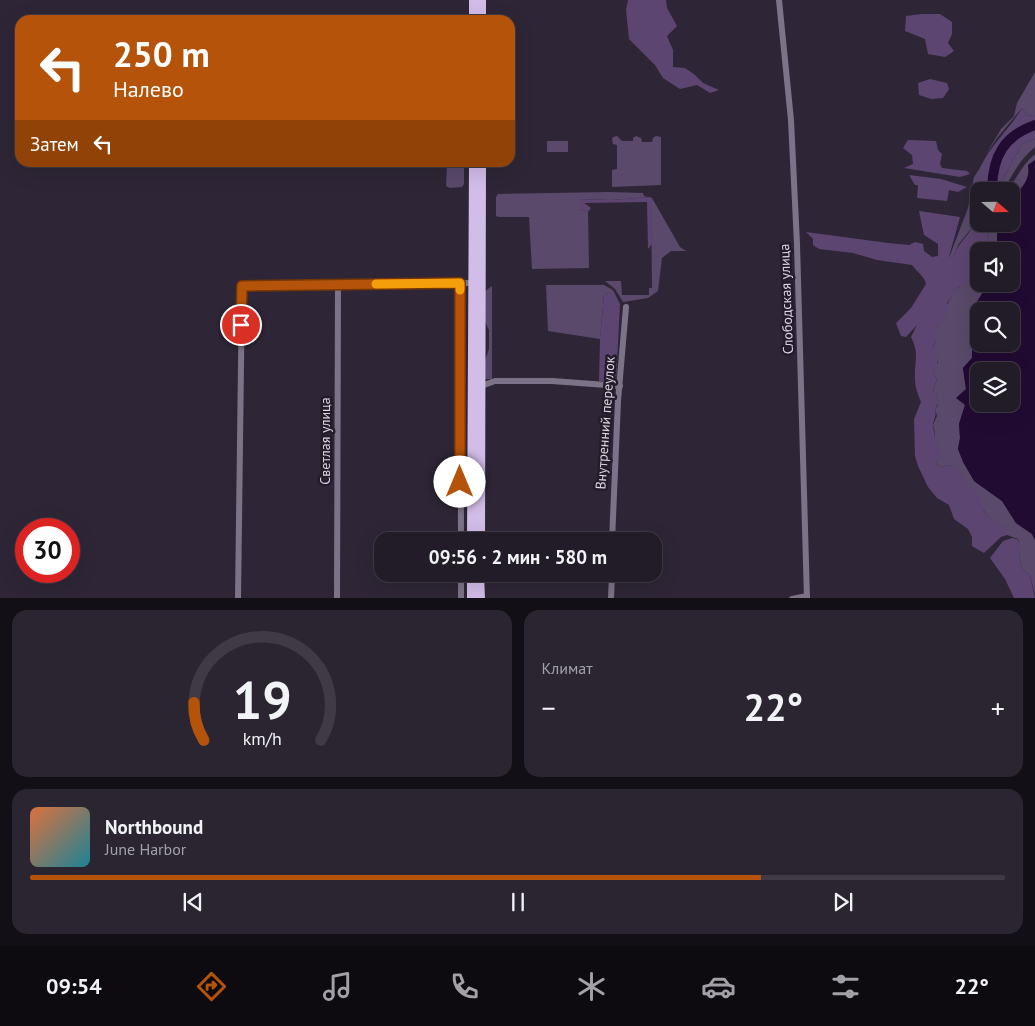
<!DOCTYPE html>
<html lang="ru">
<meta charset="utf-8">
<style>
body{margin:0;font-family:"PT Sans",sans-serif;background:#2a2530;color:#f1f3f6;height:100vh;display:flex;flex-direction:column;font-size:19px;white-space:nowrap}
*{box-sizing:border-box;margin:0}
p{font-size:16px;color:#a2a1a8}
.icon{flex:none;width:28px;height:28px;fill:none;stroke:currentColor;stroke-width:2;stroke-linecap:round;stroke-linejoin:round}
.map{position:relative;height:598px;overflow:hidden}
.details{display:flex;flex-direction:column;gap:12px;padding:12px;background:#130f16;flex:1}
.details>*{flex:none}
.banner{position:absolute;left:15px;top:15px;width:500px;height:152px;border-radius:15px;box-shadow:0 5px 20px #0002,0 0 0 1px #3f3a45;background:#b45309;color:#fff;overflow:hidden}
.needle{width:32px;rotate:110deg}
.buttons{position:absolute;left:970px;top:182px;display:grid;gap:10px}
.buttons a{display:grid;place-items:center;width:50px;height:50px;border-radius:10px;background:#221c28;box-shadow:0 5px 20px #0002,0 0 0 1px #3f3a45;font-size:25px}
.speed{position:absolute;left:15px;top:518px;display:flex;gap:10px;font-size:25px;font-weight:700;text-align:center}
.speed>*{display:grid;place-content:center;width:65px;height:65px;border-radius:50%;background:#221c28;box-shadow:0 5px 20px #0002,0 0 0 1px #3f3a45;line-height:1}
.speed .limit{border:8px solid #d22;background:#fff;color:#111}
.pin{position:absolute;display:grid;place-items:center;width:42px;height:42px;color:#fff;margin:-21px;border:2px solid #fff;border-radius:50%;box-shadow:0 1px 5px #0007}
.me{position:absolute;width:55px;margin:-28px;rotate:0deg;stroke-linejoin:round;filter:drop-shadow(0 0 4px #0008)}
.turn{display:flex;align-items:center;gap:18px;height:105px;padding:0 15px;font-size:22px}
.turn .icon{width:65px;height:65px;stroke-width:2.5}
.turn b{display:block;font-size:35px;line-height:42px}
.then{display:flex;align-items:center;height:48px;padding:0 15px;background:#0003;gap:10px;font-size:19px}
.big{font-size:38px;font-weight:700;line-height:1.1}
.details .widget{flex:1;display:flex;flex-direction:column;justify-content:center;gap:8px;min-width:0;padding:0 18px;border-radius:15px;background:#2a2530}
.details .dial{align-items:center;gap:0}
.dial svg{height:130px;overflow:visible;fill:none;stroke:#3f3a45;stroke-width:7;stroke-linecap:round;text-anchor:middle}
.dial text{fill:#f1f3f6;stroke:none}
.song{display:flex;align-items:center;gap:15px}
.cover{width:60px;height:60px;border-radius:8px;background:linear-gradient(135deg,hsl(20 70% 55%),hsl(190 70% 35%))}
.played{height:5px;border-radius:2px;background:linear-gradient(90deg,#b45309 75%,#3f3a45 75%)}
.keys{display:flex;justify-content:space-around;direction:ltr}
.heat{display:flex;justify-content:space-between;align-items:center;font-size:28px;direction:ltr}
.details .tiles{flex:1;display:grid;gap:12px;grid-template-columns:1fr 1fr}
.widget:last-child{grid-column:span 2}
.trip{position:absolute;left:374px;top:532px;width:288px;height:50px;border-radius:15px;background:#221c28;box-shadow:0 5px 20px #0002,0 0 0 1px #3f3a45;font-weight:700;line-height:50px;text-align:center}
.menu{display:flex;height:80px;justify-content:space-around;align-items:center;background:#0e0b10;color:#a2a1a8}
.menu .icon{width:35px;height:35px}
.menu .selected{color:#b45309}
.menu b{font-size:22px;color:#f1f3f6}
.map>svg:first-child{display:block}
.green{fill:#5a496a}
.forest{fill:#5d4571}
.water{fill:#220b33;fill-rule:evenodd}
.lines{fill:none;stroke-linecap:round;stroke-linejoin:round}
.river{stroke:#220b33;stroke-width:10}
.street{stroke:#7d7388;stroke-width:6}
.primary{stroke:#d2bce8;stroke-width:10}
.route-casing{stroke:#753606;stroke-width:12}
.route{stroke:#b45309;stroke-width:9}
.slow{stroke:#f59e0b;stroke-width:9}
.labels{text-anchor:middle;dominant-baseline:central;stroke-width:5;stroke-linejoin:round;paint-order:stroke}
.street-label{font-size:14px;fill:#dad5e0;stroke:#241c2b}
</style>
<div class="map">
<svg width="1035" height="599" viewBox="0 0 1035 599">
<rect width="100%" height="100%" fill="#2e2636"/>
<!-- green -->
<g class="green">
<polygon points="1035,72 1035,115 1028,116 1022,108 997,138 985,156 1001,129 1014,116 1017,103"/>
<polygon points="617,136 622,141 633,141 633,138 636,136 641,138 642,142 652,142 653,138 656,136 661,137 661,185 612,187 612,170 617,169 617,145 613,144 612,139 613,137"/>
<path d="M1035 139V147C1020 159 1012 175 1003 191H997L993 186 1003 179 1022 144Z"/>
<rect x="547" y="141" width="21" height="11"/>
<path d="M1035 154V160L1028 165C1031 181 1021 189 1011 199V191H1008C1016 178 1023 164 1035 154Z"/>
<polygon points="447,163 464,163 464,184 462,187 450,188 446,186"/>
<polygon points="982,165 977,179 978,208 976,219 974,225 958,245 954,256 949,258 968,208 974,177"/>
<polygon points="609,192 643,193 644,196 652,198 680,247 686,251 671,251 662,258 658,291 648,298 623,302 615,289 605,281 621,281 622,295 649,295 649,288 652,288 651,197 611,200 579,199 579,209 588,212 589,268 532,269 529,217 499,217 496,216 496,197 498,194"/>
<polygon points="990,224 999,224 997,227 997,251 986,251"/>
<path d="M979 277V284H988L975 305 972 319V358L963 368 966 389 965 405 959 424 960 438 958 449 974 481 1002 501 1016 523 1032 534 1035 540V595L1030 575 1022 569 1019 555 1020 545 1018 539 1007 535 1006 529C998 524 990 520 985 512 978 502 961 466 949 465 948 465 942 467 941 467L936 464 938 460 934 439 935 433 933 425 937 416 935 409 938 405V395L933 390 937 380 933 372 938 363 933 347 936 340V327C949 319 943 310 949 301 953 294 957 287 965 284 970 281 974 281 979 277Z"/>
<polygon points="546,285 604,285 613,290 604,295 600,339 548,331"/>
<polygon points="492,286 492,379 485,379 484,363 489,349 489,330 483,317 484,292"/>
</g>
<!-- forest -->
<g class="forest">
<polygon points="628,0 666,0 667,8 677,26 667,36 673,50 673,67 685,68 695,75 703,83 719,90 710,93 697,85 680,89 663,78 655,65 629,39 626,10"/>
<polygon points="921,14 940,14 952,22 952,34 948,43 954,51 945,57 928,54 925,39 905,31 906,16"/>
<polygon points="930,79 947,83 949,89 943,98 931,99 919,95 918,83"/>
<path d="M1022 108 1028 116 1035 115V124C1004 136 993 156 991 188L994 191H979V224H990L986 251H975L971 259 974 263 979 262V277L974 281 959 287 947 303V313L941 324 936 327V340L933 346 936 350 938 368 933 372 937 380 933 390 938 395 940 400 935 409C937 417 933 419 933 426 933 431 936 433 934 439L937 440 942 458 938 460 936 464 941 467 949 465 956 467 980 497C980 513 994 522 1007 529V535L1001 537 984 553 972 546V537L968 529 954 519 949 505 937 498 928 487 918 466 915 456 914 419 921 402C918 395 915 387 915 379 914 361 920 355 911 337L917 325 906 337 901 336 896 323 911 308 926 284C925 277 917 272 912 265L877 260 853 253 819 249 813 245V239L806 232 888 243 909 245 915 242 923 244 924 251 932 257 938 256V244L924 235 919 211 960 217 949 257 954 256C958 242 969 236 974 224 982 209 973 194 977 178 983 151 1009 131 1022 108Z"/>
<path d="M1035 126V139L1022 144 1003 179 993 186C995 157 1007 137 1035 126Z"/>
<polygon points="908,140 936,141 938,150 942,154 940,164 942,168 967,171 970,174 960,177 904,168 913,164 912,155 903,148"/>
<polygon points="909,175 941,179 967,187 958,192 949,190 947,201 917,198 918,185 915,185"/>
<polygon points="651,197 652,244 648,249 647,202 584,203 591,208 588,212 579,209 579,199 611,200"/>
<polygon points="613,290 620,304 616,383 599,381 600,339 604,295"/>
<polygon points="1012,538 1017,539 1021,545 1019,555 1022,569 1030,575 1035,598 1014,598 1005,579 990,558 1003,541"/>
</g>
<!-- water -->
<path class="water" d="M1035 160V540L1032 534 1016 523 1002 501 974 481 963 462 958 449 960 438 959 424 965 405 956 398 966 389 963 368 972 358V319L975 305 988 284H1011V251H997V227L999 224H1011V199C1021 189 1031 180 1028 165ZM979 311H1011V344H979ZM979 371H1011V404H979Z"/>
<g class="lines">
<!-- river -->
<path class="river" d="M996 191 992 188C993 156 1004 136 1035 125"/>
<!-- street -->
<g class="street">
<polyline points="779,0 791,120 797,244 807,599"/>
<polyline points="460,283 461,541"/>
<polyline points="481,386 495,381 552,381 620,386"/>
<polyline points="612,541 618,401 626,307"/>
<polyline points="461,574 461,599"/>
<polyline points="238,599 242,286 473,283"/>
<polyline points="337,599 338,284"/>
<polyline points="611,599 612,574"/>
<polyline points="792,599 807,596"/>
</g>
<!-- primary -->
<g class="primary">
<polyline points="474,0 474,20"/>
<polyline points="481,20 481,0"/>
<polyline points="472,541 474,162"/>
<polyline points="480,541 481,162"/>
<polyline points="479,574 480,599"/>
<polyline points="472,599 472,574"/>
</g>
</g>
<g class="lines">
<defs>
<polyline id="route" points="241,325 242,286 460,283 460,482"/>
</defs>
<!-- route casing -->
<use href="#route" class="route-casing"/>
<!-- route -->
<use href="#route" class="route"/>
<!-- slow -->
<polyline class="slow" points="376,284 460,283 460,290"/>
</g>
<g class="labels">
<!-- street labels -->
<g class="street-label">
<text transform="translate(786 299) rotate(-92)">Слободская улица</text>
<text transform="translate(605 423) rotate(-86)">Внутренний переулок</text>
<text transform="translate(325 441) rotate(-90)">Светлая улица</text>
</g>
</g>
</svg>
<div class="buttons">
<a><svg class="needle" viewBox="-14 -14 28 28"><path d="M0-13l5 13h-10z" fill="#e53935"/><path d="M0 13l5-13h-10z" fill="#a2a1a8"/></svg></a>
<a><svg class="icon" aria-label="sound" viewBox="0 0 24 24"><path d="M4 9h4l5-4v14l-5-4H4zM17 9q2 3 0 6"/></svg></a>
<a><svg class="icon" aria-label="search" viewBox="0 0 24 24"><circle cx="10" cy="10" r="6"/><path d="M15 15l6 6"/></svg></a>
<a><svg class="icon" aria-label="layers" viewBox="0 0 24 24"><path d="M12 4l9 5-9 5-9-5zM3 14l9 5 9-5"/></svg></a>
</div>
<div class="speed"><div class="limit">30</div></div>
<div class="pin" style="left:241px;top:325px;background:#d93025"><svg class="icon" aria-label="arrive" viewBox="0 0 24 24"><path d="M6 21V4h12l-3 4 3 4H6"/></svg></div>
<svg class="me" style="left:460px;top:482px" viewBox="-20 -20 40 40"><circle r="19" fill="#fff"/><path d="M0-13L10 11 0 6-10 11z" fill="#b45309"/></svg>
<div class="trip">09:56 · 2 мин · 580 m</div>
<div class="banner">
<div class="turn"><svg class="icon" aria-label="left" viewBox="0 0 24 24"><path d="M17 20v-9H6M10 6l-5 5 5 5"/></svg><div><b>250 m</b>Налево</div></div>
<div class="then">Затем<svg class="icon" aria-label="left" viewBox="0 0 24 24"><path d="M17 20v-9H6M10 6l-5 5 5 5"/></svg></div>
</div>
</div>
<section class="details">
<div class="tiles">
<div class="widget dial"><svg viewBox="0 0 100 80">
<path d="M14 69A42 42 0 1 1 86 69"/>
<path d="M14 69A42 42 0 0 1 8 46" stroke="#b45309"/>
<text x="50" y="56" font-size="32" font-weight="700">19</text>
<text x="50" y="72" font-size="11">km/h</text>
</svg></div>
<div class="widget"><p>Климат</p>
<div class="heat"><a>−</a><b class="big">22°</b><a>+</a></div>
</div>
<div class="widget">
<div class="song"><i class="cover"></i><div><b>Northbound</b><p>June Harbor</p></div></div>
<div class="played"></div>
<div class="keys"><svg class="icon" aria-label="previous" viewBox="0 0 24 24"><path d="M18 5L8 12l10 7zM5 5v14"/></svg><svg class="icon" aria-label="pause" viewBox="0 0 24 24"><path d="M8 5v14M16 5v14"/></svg><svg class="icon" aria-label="next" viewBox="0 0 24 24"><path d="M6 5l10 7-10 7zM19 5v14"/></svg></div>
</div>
</div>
</section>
<nav class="menu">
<b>09:54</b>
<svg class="icon selected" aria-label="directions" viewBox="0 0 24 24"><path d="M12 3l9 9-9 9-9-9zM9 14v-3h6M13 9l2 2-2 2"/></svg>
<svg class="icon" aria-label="music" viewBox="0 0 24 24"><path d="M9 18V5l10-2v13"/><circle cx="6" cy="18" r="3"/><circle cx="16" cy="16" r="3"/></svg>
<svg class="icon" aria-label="phone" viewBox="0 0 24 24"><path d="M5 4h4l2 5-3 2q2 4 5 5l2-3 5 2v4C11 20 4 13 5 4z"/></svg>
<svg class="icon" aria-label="climate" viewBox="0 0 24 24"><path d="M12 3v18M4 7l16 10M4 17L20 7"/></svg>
<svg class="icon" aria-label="car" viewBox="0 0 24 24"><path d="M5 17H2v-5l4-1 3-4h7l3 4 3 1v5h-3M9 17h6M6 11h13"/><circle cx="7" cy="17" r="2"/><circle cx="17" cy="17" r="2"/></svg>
<svg class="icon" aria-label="filters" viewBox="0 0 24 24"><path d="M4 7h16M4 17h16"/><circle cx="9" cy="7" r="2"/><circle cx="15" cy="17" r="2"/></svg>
<b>22°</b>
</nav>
